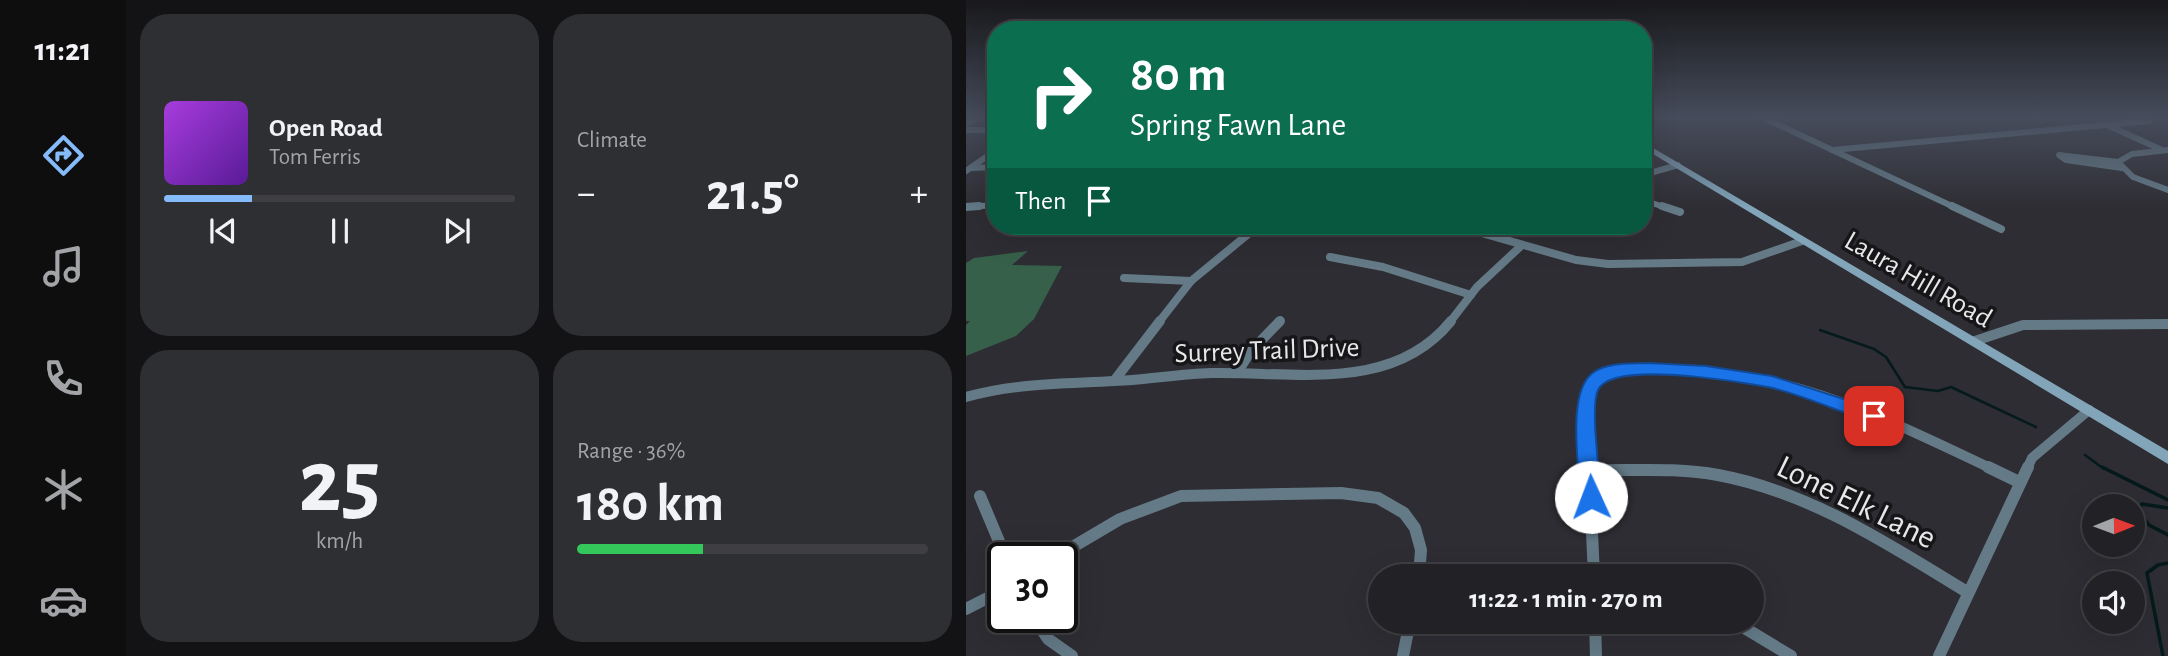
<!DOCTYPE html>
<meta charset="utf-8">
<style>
body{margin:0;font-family:"Alegreya Sans",sans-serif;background:#2e2f32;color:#f1f3f6;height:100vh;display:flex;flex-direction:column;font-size:26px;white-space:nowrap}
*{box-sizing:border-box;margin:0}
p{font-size:23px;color:#a2a4a7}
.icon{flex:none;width:38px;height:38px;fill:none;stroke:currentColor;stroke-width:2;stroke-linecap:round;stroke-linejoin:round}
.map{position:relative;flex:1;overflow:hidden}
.details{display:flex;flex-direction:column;gap:14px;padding:14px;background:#131315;width:840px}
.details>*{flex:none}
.guide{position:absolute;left:21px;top:21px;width:665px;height:214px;border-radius:28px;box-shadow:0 7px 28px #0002,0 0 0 2px #3f3f43;background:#0b6e4f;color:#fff;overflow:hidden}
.needle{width:46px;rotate:89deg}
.tools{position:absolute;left:1116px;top:494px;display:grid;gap:14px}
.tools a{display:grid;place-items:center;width:63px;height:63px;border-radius:50%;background:#222226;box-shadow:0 7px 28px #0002,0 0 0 2px #3f3f43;font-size:35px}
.speed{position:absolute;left:21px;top:542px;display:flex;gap:14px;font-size:35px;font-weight:700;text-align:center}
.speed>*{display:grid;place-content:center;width:91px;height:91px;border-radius:50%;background:#222226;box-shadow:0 7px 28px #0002,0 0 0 2px #3f3f43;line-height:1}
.speed .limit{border:4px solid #111;border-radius:10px;background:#fff;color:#111}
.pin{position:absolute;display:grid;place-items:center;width:60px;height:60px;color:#fff;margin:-30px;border-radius:14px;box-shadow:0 4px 10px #0006}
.me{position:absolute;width:77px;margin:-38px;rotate:358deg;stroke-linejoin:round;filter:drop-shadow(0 0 5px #0008)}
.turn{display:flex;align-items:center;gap:24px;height:147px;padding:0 28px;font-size:32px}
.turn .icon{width:91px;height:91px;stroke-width:2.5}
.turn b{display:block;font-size:49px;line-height:60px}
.then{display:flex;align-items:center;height:66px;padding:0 28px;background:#0003;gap:14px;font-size:26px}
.big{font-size:52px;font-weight:700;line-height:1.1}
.details .tile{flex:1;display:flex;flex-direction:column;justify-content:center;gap:10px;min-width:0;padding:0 24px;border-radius:28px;background:#2e2f32}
.details .dial{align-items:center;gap:0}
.dial b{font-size:91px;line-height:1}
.song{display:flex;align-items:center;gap:21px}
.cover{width:84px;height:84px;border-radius:10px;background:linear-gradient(135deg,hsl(280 70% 55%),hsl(270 70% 35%))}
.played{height:7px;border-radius:4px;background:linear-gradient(90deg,#85bbfb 25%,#3f3f43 25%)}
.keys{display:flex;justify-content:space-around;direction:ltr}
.heat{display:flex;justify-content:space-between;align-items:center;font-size:38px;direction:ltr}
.charge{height:10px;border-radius:5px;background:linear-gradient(90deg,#34c759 36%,#3f3f43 0)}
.details .tiles{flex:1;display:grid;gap:14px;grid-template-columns:repeat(2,1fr)}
.trip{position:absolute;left:402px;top:564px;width:396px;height:70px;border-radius:35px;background:#222226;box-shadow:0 7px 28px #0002,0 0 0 2px #3f3f43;font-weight:700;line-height:70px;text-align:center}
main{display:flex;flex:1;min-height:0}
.tab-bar{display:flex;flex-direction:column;width:126px;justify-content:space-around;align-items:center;background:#0e0e0f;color:#a2a4a7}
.tab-bar .icon{width:49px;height:49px}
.tab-bar .current{color:#85bbfb}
.tab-bar b{font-size:32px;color:#f1f3f6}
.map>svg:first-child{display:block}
.green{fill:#36604a}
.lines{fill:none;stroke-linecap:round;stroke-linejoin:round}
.stream-far1{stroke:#041a1b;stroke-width:2.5}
.stream{stroke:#041a1b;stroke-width:3.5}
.minor-far3{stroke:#647a87;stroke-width:6}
.minor-far2{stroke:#647a87;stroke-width:8}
.minor-far1{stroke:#647a87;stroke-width:10}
.minor{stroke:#647a87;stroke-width:12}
.secondary{fill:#82a5ba;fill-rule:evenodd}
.route{fill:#1a73e8;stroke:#114b97;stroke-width:2}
.labels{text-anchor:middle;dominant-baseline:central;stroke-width:7;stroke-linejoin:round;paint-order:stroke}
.street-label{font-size:28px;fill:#e7e7ea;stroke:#161619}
.near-street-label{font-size:33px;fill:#e7e7ea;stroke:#161619}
</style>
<main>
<nav class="tab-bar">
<b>11:21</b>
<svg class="icon current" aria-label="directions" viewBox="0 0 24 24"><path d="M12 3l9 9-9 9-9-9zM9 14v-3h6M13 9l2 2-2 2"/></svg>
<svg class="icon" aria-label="music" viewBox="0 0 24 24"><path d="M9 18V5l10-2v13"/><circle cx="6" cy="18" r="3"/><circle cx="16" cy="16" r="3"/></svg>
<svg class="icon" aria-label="phone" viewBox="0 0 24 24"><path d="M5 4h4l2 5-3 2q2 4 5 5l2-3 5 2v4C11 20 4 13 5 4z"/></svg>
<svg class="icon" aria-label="climate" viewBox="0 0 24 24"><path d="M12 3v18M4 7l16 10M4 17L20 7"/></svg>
<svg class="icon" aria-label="car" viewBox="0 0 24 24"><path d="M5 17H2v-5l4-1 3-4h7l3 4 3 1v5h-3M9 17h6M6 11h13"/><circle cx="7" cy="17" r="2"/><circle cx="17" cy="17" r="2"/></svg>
</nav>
<section class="details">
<div class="tiles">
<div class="tile">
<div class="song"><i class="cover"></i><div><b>Open Road</b><p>Tom Ferris</p></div></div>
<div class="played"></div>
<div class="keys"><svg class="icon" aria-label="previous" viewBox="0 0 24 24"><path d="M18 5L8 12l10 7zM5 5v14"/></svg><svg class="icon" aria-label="pause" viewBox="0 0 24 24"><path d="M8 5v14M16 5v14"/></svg><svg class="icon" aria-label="next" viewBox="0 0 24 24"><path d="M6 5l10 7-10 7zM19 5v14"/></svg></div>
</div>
<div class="tile"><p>Climate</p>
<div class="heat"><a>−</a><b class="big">21.5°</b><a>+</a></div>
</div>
<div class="tile dial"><b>25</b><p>km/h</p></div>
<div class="tile"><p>Range · 36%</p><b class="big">180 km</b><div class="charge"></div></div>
</div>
</section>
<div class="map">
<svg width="1202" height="656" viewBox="0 0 1202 656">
<rect width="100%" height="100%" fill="#2e2d33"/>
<!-- green -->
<polygon class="green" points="62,251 46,265 96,266 68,319 50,336 0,356 0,325 4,321 0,321 0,263 8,258"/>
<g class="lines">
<!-- stream-far1 -->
<g class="stream-far1">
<polyline points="854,330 908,349 920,357 939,387 972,391 985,387 1070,427"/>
<polyline points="1119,455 1138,469"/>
</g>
<!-- stream -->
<g class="stream">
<polyline points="1136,467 1202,500"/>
<polyline points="1202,508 1176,504 1172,510 1183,525 1202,535"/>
<polyline points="1197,656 1181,573 1192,565 1202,563"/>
</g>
<!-- minor-far3 -->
<g class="minor-far3">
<polyline points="796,117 990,208"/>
<polyline points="0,124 13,117"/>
<polyline points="1143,126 1194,149"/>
<polyline points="0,130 30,130"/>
<polyline points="866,150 1183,121"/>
<polyline points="1202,150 1166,154 1152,162 1167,177 1202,190"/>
<polyline points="1152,162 1093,155 1100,160 1156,168"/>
<polyline points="5,168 30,167"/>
<polyline points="0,171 30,150"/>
<polyline points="677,175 712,165"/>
<polyline points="677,200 701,208"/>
<polyline points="0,207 30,205"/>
</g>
<!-- minor-far2 -->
<g class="minor-far2">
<polyline points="696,206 714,212"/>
<polyline points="986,206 1035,229"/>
<polyline points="0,207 13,206"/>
<polyline points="491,226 610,260 642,264 776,262 836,241"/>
<polyline points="138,231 144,226"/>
<polyline points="364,257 417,267 505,295"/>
<polyline points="158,278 225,281"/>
<polyline points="193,322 225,281 292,226"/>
<polyline points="484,322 511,287 556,245"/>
</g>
<!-- minor-far1 -->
<g class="minor-far1">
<polyline points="1009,341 1057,325 1202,324"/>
<polyline points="271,373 285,351 314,321"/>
<polyline points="148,381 194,321"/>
<path d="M0 397C49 383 98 384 149 381 181 380 212 374 245 373 327 371 426 394 485 321"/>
<path d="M623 469C622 443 612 402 631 381 648 363 680 369 702 370 736 372 770 374 803 381 881 398 954 435 1026 469"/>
<polyline points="1061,469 1066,458 1123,410"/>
</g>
<!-- minor -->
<g class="minor">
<polyline points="623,467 628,576"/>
<polyline points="1022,467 1053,482"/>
<path d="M624 470C666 471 710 467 752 475 844 492 922 544 1001 592"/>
<polyline points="14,496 40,558"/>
<polyline points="88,558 154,519 215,496 375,493 412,498 438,513 449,528 455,550 453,576"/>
<polyline points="0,609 37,590"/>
<polyline points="68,618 82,639 106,656"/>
<polyline points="629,621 630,656"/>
<polyline points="756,621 772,624 825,656"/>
<polyline points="437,656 444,621"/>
<polyline points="973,656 1062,467"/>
</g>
<!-- secondary -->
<polygon class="secondary" points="677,142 1202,451 1202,464 677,148"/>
</g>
<!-- sky -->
<linearGradient id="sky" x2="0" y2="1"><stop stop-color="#19191c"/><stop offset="0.56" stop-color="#464c5b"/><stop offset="1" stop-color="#464c5b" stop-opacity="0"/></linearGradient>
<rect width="1202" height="209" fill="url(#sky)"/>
<!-- route -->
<path class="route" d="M682 363 740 366 806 376 915 411 918 416 915 421 908 423C873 412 838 395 802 387 773 382 646 360 632 390 624 407 634 475 635 497L632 503 625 505 617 503 614 497C613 466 600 390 628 372 643 362 665 364 682 363Z"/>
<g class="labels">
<!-- street labels -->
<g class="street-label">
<text transform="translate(952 280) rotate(30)">Laura Hill Road</text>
<text transform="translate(301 351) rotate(-2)">Surrey Trail Drive</text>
</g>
<!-- near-street labels -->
<g class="near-street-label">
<text transform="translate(890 503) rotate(26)">Lone Elk Lane</text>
</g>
</g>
</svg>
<div class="tools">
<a><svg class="needle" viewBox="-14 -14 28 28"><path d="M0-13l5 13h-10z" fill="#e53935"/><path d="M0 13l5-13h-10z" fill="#a2a4a7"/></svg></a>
<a><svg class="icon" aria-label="sound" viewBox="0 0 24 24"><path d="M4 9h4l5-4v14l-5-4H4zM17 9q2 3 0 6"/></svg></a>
</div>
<div class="speed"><div class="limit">30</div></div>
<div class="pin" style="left:908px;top:416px;background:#d93025"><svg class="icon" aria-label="arrive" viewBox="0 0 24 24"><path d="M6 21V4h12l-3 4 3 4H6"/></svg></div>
<svg class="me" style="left:625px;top:497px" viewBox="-20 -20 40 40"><circle r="19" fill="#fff"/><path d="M0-13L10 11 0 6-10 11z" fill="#1a73e8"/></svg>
<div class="trip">11:22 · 1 min · 270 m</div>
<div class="guide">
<div class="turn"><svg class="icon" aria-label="right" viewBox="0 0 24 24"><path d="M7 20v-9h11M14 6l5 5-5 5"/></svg><div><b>80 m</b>Spring Fawn Lane</div></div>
<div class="then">Then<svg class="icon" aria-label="arrive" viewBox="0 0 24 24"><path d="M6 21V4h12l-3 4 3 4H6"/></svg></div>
</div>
</div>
</main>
